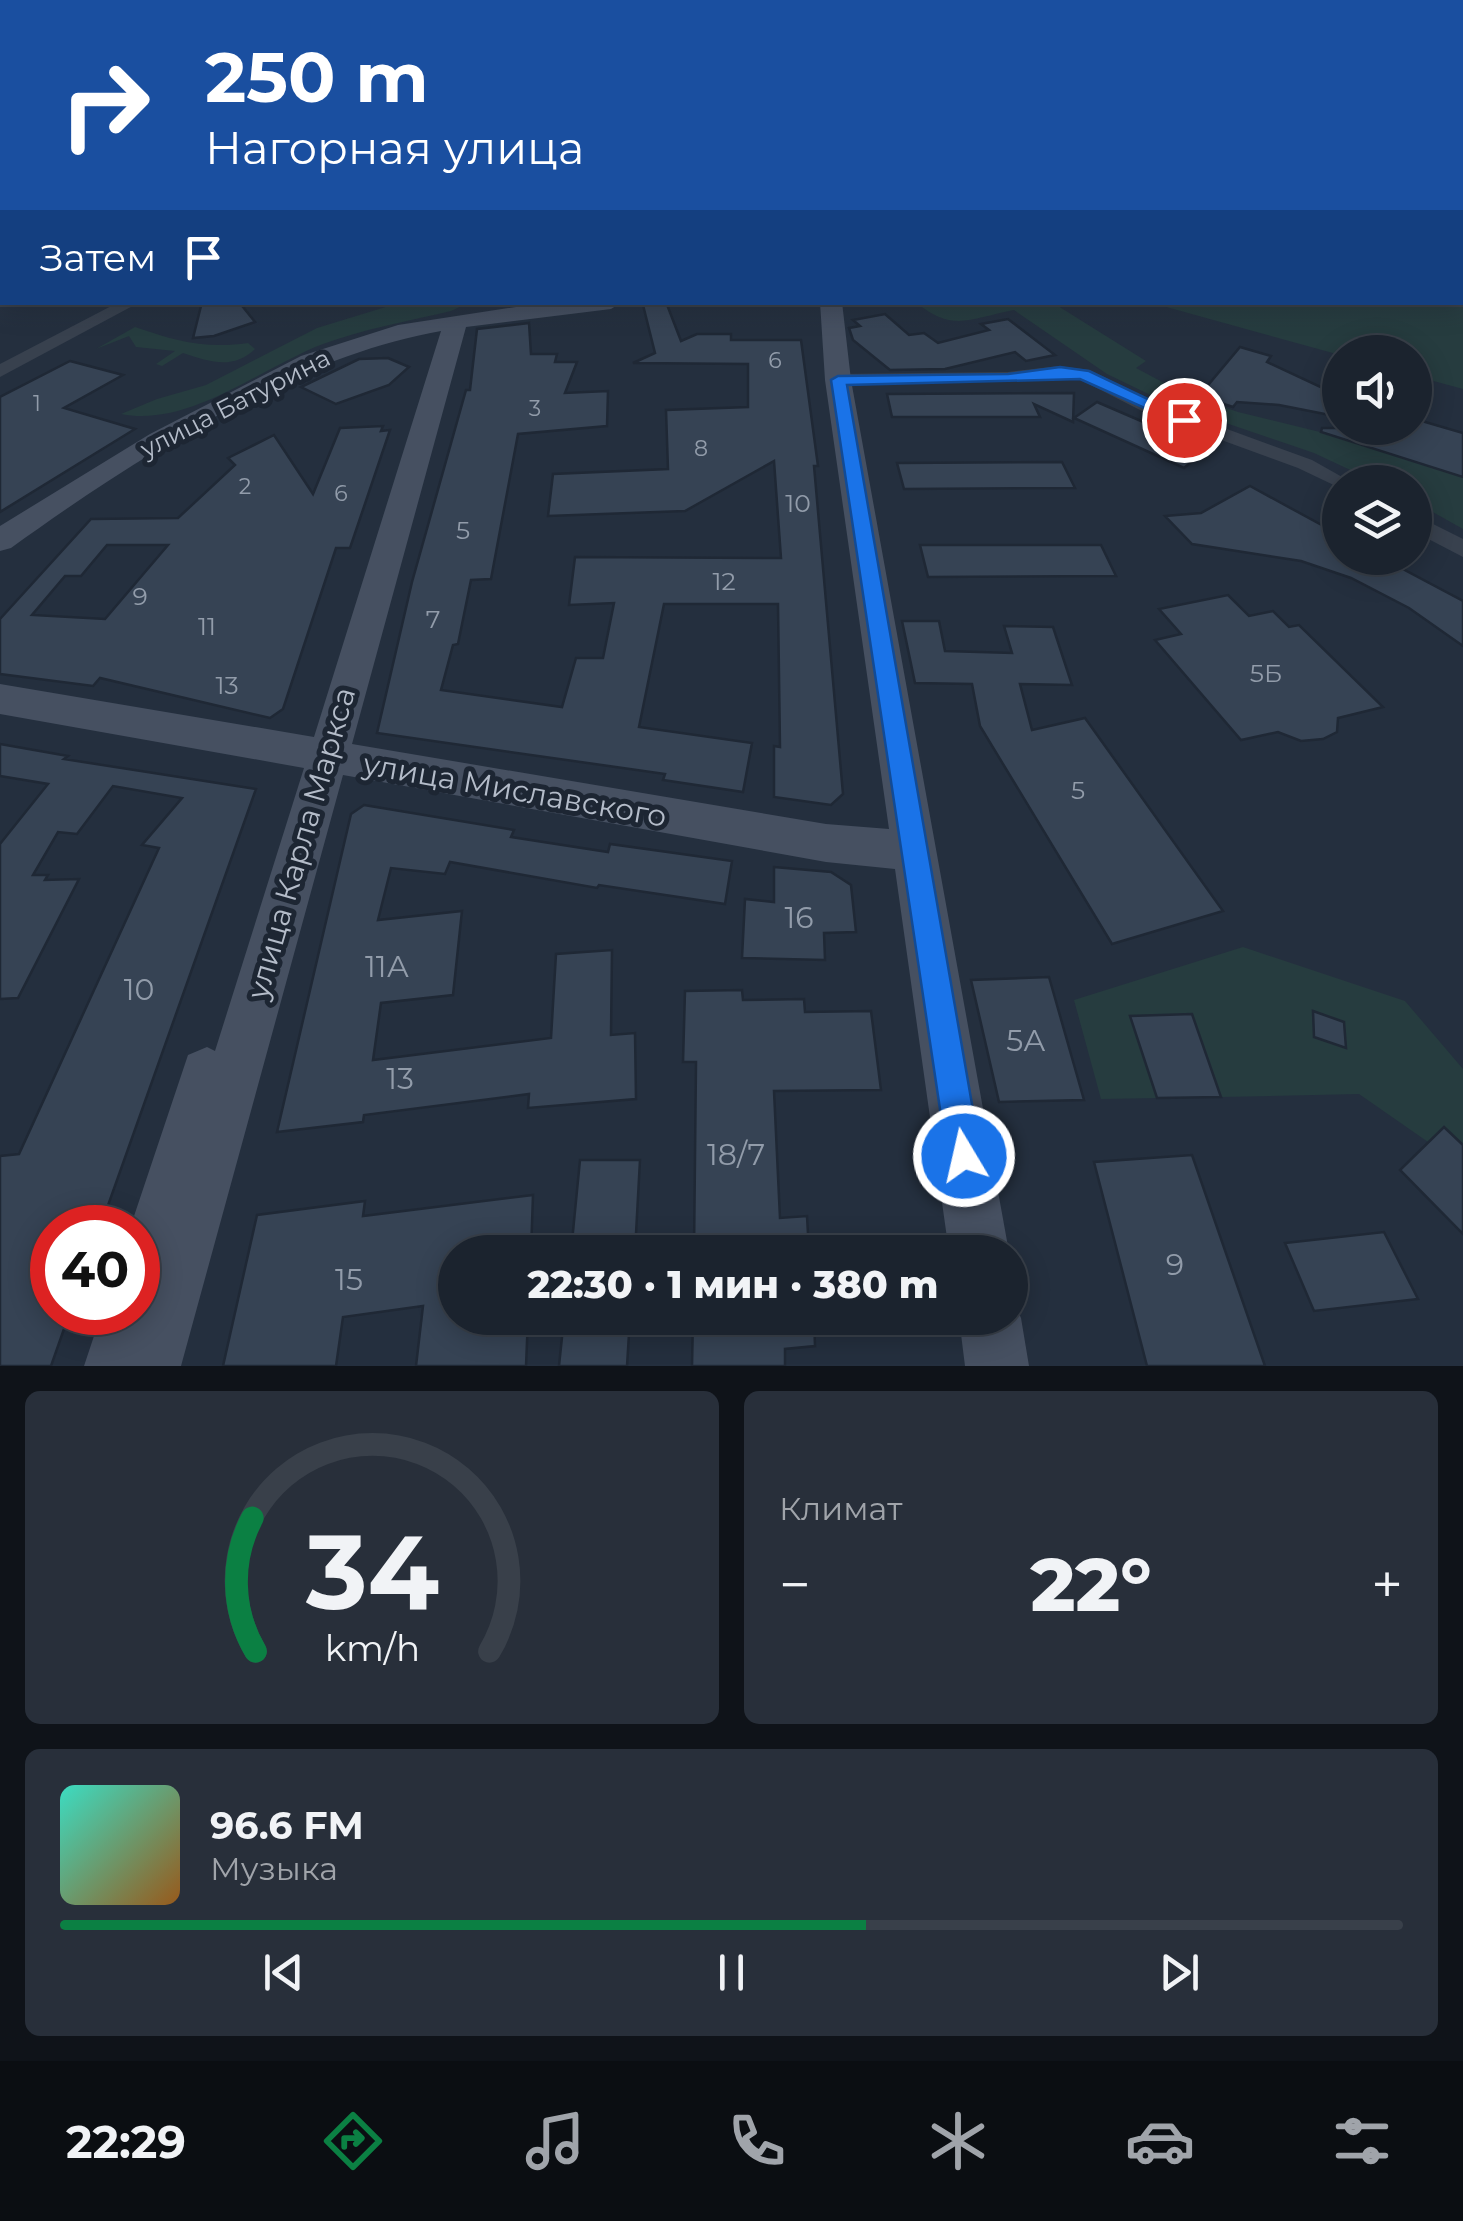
<!DOCTYPE html>
<html lang="ru">
<meta charset="utf-8">
<style>
body{margin:0;font-family:Montserrat,sans-serif;background:#282f3a;color:#f1f3f6;height:100vh;display:flex;flex-direction:column;font-size:38px;white-space:nowrap}
*{box-sizing:border-box;margin:0}
p{font-size:32px;color:#a0a4aa}
.icon{flex:none;width:55px;height:55px;fill:none;stroke:currentColor;stroke-width:2;stroke-linecap:round;stroke-linejoin:round}
.map{position:relative;height:1366px;overflow:hidden}
.details{display:flex;flex-direction:column;gap:25px;padding:25px;background:#0f1319;flex:1}
.details>*{flex:none}
.top-card{position:absolute;left:0px;top:0px;width:1465px;height:305px;box-shadow:0 5px 25px #0003,0 0 0 2px #39404a;background:#1a4fa0;color:#fff;overflow:hidden}
.controls{position:absolute;left:1322px;top:335px;display:grid;gap:20px}
.controls a{display:grid;place-items:center;width:110px;height:110px;border-radius:50%;background:#1b232e;box-shadow:0 5px 25px #0003,0 0 0 2px #39404a;font-size:50px}
.speed{position:absolute;left:30px;top:1205px;display:flex;gap:20px;font-size:50px;font-weight:700;text-align:center}
.speed>*{display:grid;place-content:center;width:130px;height:130px;border-radius:50%;background:#1b232e;box-shadow:0 5px 25px #0003,0 0 0 2px #39404a;line-height:1}
.speed .limit{border:15px solid #d22;background:#fff;color:#111}
.pin{position:absolute;display:grid;place-items:center;width:85px;height:85px;color:#fff;margin:-42px;border:5px solid #fff;border-radius:50%;box-shadow:0 2px 10px #0007}
.me{position:absolute;width:110px;margin:-55px;rotate:351deg;stroke-linejoin:round;filter:drop-shadow(0 0 8px #0008)}
.turn{display:flex;align-items:center;gap:35px;height:210px;padding:0 40px;font-size:45px}
.turn .icon{width:130px;height:130px;stroke-width:2.5}
.turn b{display:block;font-size:70px;line-height:85px}
.then{display:flex;align-items:center;height:95px;padding:0 40px;background:#0003;gap:20px;font-size:38px}
.big{font-size:75px;font-weight:800;line-height:1.1}
.details .card{flex:1;display:flex;flex-direction:column;justify-content:center;gap:15px;min-width:0;padding:0 35px;border-radius:15px;background:#282f3a}
.details .dial{align-items:center;gap:0}
.dial svg{height:260px;overflow:visible;fill:none;stroke:#39404a;stroke-width:7;stroke-linecap:round;text-anchor:middle}
.dial text{fill:#f1f3f6;stroke:none}
.song{display:flex;align-items:center;gap:30px}
.cover{width:120px;height:120px;border-radius:15px;background:linear-gradient(135deg,hsl(170 70% 55%),hsl(30 70% 35%))}
.played{height:10px;border-radius:5px;background:linear-gradient(90deg,#0b8043 60%,#39404a 60%)}
.keys{display:flex;justify-content:space-around;direction:ltr}
.heat{display:flex;justify-content:space-between;align-items:center;font-size:55px;direction:ltr}
.details .tiles{flex:1;display:grid;gap:25px;grid-template-columns:1fr 1fr}
.card:last-child{grid-column:span 2}
.trip{position:absolute;left:438px;top:1235px;width:590px;height:100px;border-radius:50px;background:#1b232e;box-shadow:0 5px 25px #0003,0 0 0 2px #39404a;font-weight:800;line-height:100px;text-align:center}
.tabs{display:flex;height:160px;justify-content:space-around;align-items:center;background:#0b0e12;color:#a0a4aa}
.tabs .icon{width:70px;height:70px}
.tabs .selected{color:#0b8043}
.tabs b{font-size:45px;color:#f1f3f6}
.map>svg:first-child{display:block}
.green{fill:#263c3f}
.building{fill:#364354;stroke:#1f2835;stroke-width:2.5;fill-rule:evenodd}
.lines{fill:none;stroke-linecap:round;stroke-linejoin:round}
.street{fill:#38414e;fill-rule:evenodd}
.secondary{fill:#465061;fill-rule:evenodd}
.primary{stroke:#56606e;stroke-width:42}
.route{fill:#1a73e8;stroke:#114b97;stroke-width:2.5}
.labels{text-anchor:middle;dominant-baseline:central;stroke-width:10;stroke-linejoin:round;paint-order:stroke}
.far-number-label{font-size:22px;fill:#929caa}
.far-street-label{font-size:25px;fill:#b4bcc9;stroke:#1d2633}
.number-label{font-size:25px;fill:#929caa}
.street-label{font-size:30px;fill:#b4bcc9;stroke:#1d2633}
.near-number-label{font-size:30px;fill:#929caa}
</style>
<div class="map">
<svg width="1463" height="1366" viewBox="0 0 1463 1366">
<rect width="100%" height="100%" fill="#242f3e"/>
<!-- green -->
<g class="green">
<polygon points="1463,301 1463,389 1415,376 1415,352 1340,355 1152,303"/>
<path d="M402 302 468 303 451 311C408 321 364 329 323 344 260 368 189 428 121 414L157 399 206 385 317 328Z"/>
<path d="M917 303H1061L1058 306 1146 361 1136 368 1181 392 1238 412 1320 432 1463 477V529L1415 502V482H1376L1314 453 1167 403 1107 374 1014 310C971 318 953 333 917 303Z"/>
<path d="M135 327C175 341 205 349 248 343L255 349C233 370 210 362 183 353L162 366 156 364 175 351 136 347 129 336 96 349Z"/>
<polygon points="1243,947 1405,1001 1463,1069 1463,1145 1444,1127 1428,1142 1359,1094 1221,1097 1192,1014 1131,1016 1157,1098 1101,1099 1074,1000"/>
</g>
<!-- building -->
<g class="building">
<polygon points="202,302 239,302 255,322 214,336 193,338"/>
<polygon points="666,302 681,341 697,334 731,334 731,340 801,340 818,466 814,466 843,794 831,805 774,797 774,746 780,747 778,604 664,604 639,727 752,743 743,792 663,780 665,774 377,733 412,582 466,390 470,390 477,329 529,323 531,354 557,354 555,362 577,362 565,393 608,391 607,426 518,434 491,579 471,580 458,644 453,645 441,690 562,707 576,658 603,658 614,603 569,605 575,557 781,558 774,461 685,511 548,516 553,474 668,469 666,410 748,407 748,364 633,363 655,353 643,305"/>
<polygon points="885,314 909,335 924,333 938,343 989,330 981,324 1008,319 1055,355 1026,361 1015,352 945,369 890,370 853,340 849,328 860,326 853,320"/>
<polygon points="1240,347 1271,356 1267,362 1340,396 1340,417 1279,405 1237,402 1233,407 1199,396"/>
<polygon points="388,358 409,367 389,385 336,404 301,387 359,359"/>
<polygon points="70,361 123,375 64,408 135,429 0,512 0,397"/>
<polygon points="1074,393 1073,422 1034,404 1040,417 892,417 887,394"/>
<polygon points="1097,402 1155,427 1206,450 1184,468 1074,418"/>
<polygon points="1415,419 1463,433 1463,477 1321,432 1322,428 1415,428"/>
<path d="M383 426 381 431 390 430 350 548H336L283 709 270 718 100 678 93 686 0 674V619L91 519 178 518 235 465 228 458 274 435 313 494 340 428ZM107 545H168L105 619 32 615 65 576H81Z"/>
<polygon points="1062,462 1075,488 904,489 897,463"/>
<polygon points="1250,486 1340,535 1340,558 1382,558 1463,601 1463,646 1409,608 1351,578 1301,561 1192,544 1165,516 1201,513"/>
<polygon points="920,545 1101,545 1116,576 928,577"/>
<polygon points="1228,595 1249,616 1273,611 1289,627 1299,625 1383,707 1338,718 1337,732 1323,739 1301,741 1278,732 1241,740 1155,640 1181,634 1159,609"/>
<polygon points="902,621 939,621 945,651 1012,653 1004,626 1053,627 1072,685 1020,684 1032,730 1085,718 1223,911 1112,944 980,726 972,684 915,683"/>
<polygon points="0,744 68,756 64,759 256,789 100,1228 52,1228 52,1312 70,1312 51,1366 0,1366 0,1156 19,1154 159,848 142,845 182,798 113,786 77,834 58,832 33,875 48,875 45,880 79,879 18,998 0,999 0,844 48,784 0,776"/>
<polygon points="364,805 514,830 511,837 608,852 610,844 732,861 725,904 599,885 597,888 450,862 445,874 391,868 378,920 462,911 453,995 381,1003 373,1060 551,1038 556,954 612,950 611,1035 635,1033 636,1099 528,1108 529,1094 364,1115 363,1122 277,1132 351,814"/>
<polygon points="774,867 831,872 851,885 856,932 824,933 825,960 742,958 745,899 774,902"/>
<polygon points="1049,977 1084,1100 999,1102 971,980"/>
<polygon points="742,990 743,1000 804,999 805,1012 871,1011 881,1090 774,1091 780,1218 807,1216 809,1252 694,1252 696,1062 683,1062 685,991"/>
<polygon points="1313,1011 1344,1022 1346,1048 1314,1037"/>
<polygon points="1192,1014 1221,1097 1157,1098 1130,1016"/>
<polygon points="1444,1127 1463,1145 1463,1234 1400,1170"/>
<polygon points="1192,1155 1265,1366 1147,1366 1094,1162"/>
<polygon points="580,1160 640,1160 635,1252 571,1252"/>
<polygon points="533,1195 531,1252 455,1252 455,1318 528,1318 526,1366 416,1366 423,1306 343,1317 336,1366 223,1366 257,1215 365,1201 363,1216"/>
<polygon points="1384,1232 1418,1299 1314,1311 1285,1243"/>
<polygon points="564,1318 630,1318 627,1366 559,1366"/>
<polygon points="693,1318 814,1318 815,1346 785,1349 785,1366 692,1366"/>
</g>
<g class="lines">
<!-- street -->
<g class="street">
<polygon points="119,302 140,302 0,377 0,364"/>
<polygon points="1059,366 1090,370 1156,403 1312,460 1351,482 1340,482 1340,488 1298,468 1142,411 1079,379 838,386 829,380 838,374 1008,372"/>
<polygon points="1415,515 1463,539 1463,557 1415,532"/>
</g>
<!-- secondary -->
<g class="secondary">
<rect x="0" y="209" width="2" height="12"/>
<path d="M548 302H622L611 309 466 327 352 744 826 824 889 829 825 380 820 302H842L851 380 1009 1252H949L895 869 826 862 343 775 181 1366H84L102 1312H138V1228H130L188 1055 207 1047 215 1051 304 768 0 714V684L314 737 441 331C292 357 133 460 11 548L0 551V526L150 434 301 356 398 325Z"/>
<polygon points="1010,1295 1021,1318 1029,1366 965,1366 959,1318 1010,1318"/>
</g>
<!-- primary -->
<polyline class="primary" points="0,142 2,141"/>
</g>
<!-- sky -->
<linearGradient id="sky" x2="0" y2="1"><stop stop-color="#141a22"/><stop offset="0.42" stop-color="#3f4d63"/><stop offset="1" stop-color="#3f4d63" stop-opacity="0"/></linearGradient>
<rect width="1463" height="328" fill="url(#sky)"/>
<!-- route -->
<polygon class="route" points="1060,367 1089,371 1192,420 1178,423 1080,379 847,385 981,1156 976,1169 964,1174 952,1169 947,1156 831,380 838,376 1008,374"/>
<g class="labels">
<!-- far-number labels -->
<g class="far-number-label">
<text x="775" y="360">6</text>
<text x="37" y="403">1</text>
<text x="535" y="408">3</text>
<text x="701" y="448">8</text>
<text x="245" y="486">2</text>
<text x="341" y="493">6</text>
</g>
<!-- far-street labels -->
<g class="far-street-label">
<text transform="translate(235 403) rotate(-27)">улица Батурина</text>
</g>
<!-- number labels -->
<g class="number-label">
<text x="798" y="503">10</text>
<text x="463" y="530">5</text>
<text x="724" y="581">12</text>
<text x="140" y="596">9</text>
<text x="433" y="619">7</text>
<text x="207" y="626">11</text>
<text x="1266" y="673">5Б</text>
<text x="227" y="685">13</text>
<text x="1078" y="790">5</text>
</g>
<!-- street labels -->
<g class="street-label">
<text transform="translate(515 790) rotate(10)">улица Миславского</text>
<text transform="translate(301 843) rotate(-74)">улица Карла Маркса</text>
</g>
<!-- near-number labels -->
<g class="near-number-label">
<text x="799" y="917">16</text>
<text x="387" y="966">11А</text>
<text x="139" y="989">10</text>
<text x="1026" y="1040">5А</text>
<text x="400" y="1078">13</text>
<text x="736" y="1154">18/7</text>
<text x="1175" y="1264">9</text>
<text x="349" y="1279">15</text>
</g>
</g>
</svg>
<div class="controls">
<a><svg class="icon" aria-label="sound" viewBox="0 0 24 24"><path d="M4 9h4l5-4v14l-5-4H4zM17 9q2 3 0 6"/></svg></a>
<a><svg class="icon" aria-label="layers" viewBox="0 0 24 24"><path d="M12 4l9 5-9 5-9-5zM3 14l9 5 9-5"/></svg></a>
</div>
<div class="speed"><div class="limit">40</div></div>
<div class="pin" style="left:1184px;top:420px;background:#d93025"><svg class="icon" aria-label="arrive" viewBox="0 0 24 24"><path d="M6 21V4h12l-3 4 3 4H6"/></svg></div>
<svg class="me" style="left:964px;top:1156px" viewBox="-20 -20 40 40"><circle r="17" fill="#1a73e8" stroke="#fff" stroke-width="3"/><path d="M0-11L8 9 0 5-8 9z" fill="#fff"/></svg>
<div class="trip">22:30 · 1 мин · 380 m</div>
<div class="top-card">
<div class="turn"><svg class="icon" aria-label="right" viewBox="0 0 24 24"><path d="M7 20v-9h11M14 6l5 5-5 5"/></svg><div><b>250 m</b>Нагорная улица</div></div>
<div class="then">Затем<svg class="icon" aria-label="arrive" viewBox="0 0 24 24"><path d="M6 21V4h12l-3 4 3 4H6"/></svg></div>
</div>
</div>
<section class="details">
<div class="tiles">
<div class="card dial"><svg viewBox="0 0 100 80">
<path d="M14 69A42 42 0 1 1 86 69"/>
<path d="M14 69A42 42 0 0 1 13 28" stroke="#0b8043"/>
<text x="50" y="56" font-size="32" font-weight="700">34</text>
<text x="50" y="72" font-size="11">km/h</text>
</svg></div>
<div class="card"><p>Климат</p>
<div class="heat"><a>−</a><b class="big">22°</b><a>+</a></div>
</div>
<div class="card">
<div class="song"><i class="cover"></i><div><b>96.6 FM</b><p>Музыка</p></div></div>
<div class="played"></div>
<div class="keys"><svg class="icon" aria-label="previous" viewBox="0 0 24 24"><path d="M18 5L8 12l10 7zM5 5v14"/></svg><svg class="icon" aria-label="pause" viewBox="0 0 24 24"><path d="M8 5v14M16 5v14"/></svg><svg class="icon" aria-label="next" viewBox="0 0 24 24"><path d="M6 5l10 7-10 7zM19 5v14"/></svg></div>
</div>
</div>
</section>
<nav class="tabs">
<b>22:29</b>
<svg class="icon selected" aria-label="directions" viewBox="0 0 24 24"><path d="M12 3l9 9-9 9-9-9zM9 14v-3h6M13 9l2 2-2 2"/></svg>
<svg class="icon" aria-label="music" viewBox="0 0 24 24"><path d="M9 18V5l10-2v13"/><circle cx="6" cy="18" r="3"/><circle cx="16" cy="16" r="3"/></svg>
<svg class="icon" aria-label="phone" viewBox="0 0 24 24"><path d="M5 4h4l2 5-3 2q2 4 5 5l2-3 5 2v4C11 20 4 13 5 4z"/></svg>
<svg class="icon" aria-label="climate" viewBox="0 0 24 24"><path d="M12 3v18M4 7l16 10M4 17L20 7"/></svg>
<svg class="icon" aria-label="car" viewBox="0 0 24 24"><path d="M5 17H2v-5l4-1 3-4h7l3 4 3 1v5h-3M9 17h6M6 11h13"/><circle cx="7" cy="17" r="2"/><circle cx="17" cy="17" r="2"/></svg>
<svg class="icon" aria-label="filters" viewBox="0 0 24 24"><path d="M4 7h16M4 17h16"/><circle cx="9" cy="7" r="2"/><circle cx="15" cy="17" r="2"/></svg>
</nav>
